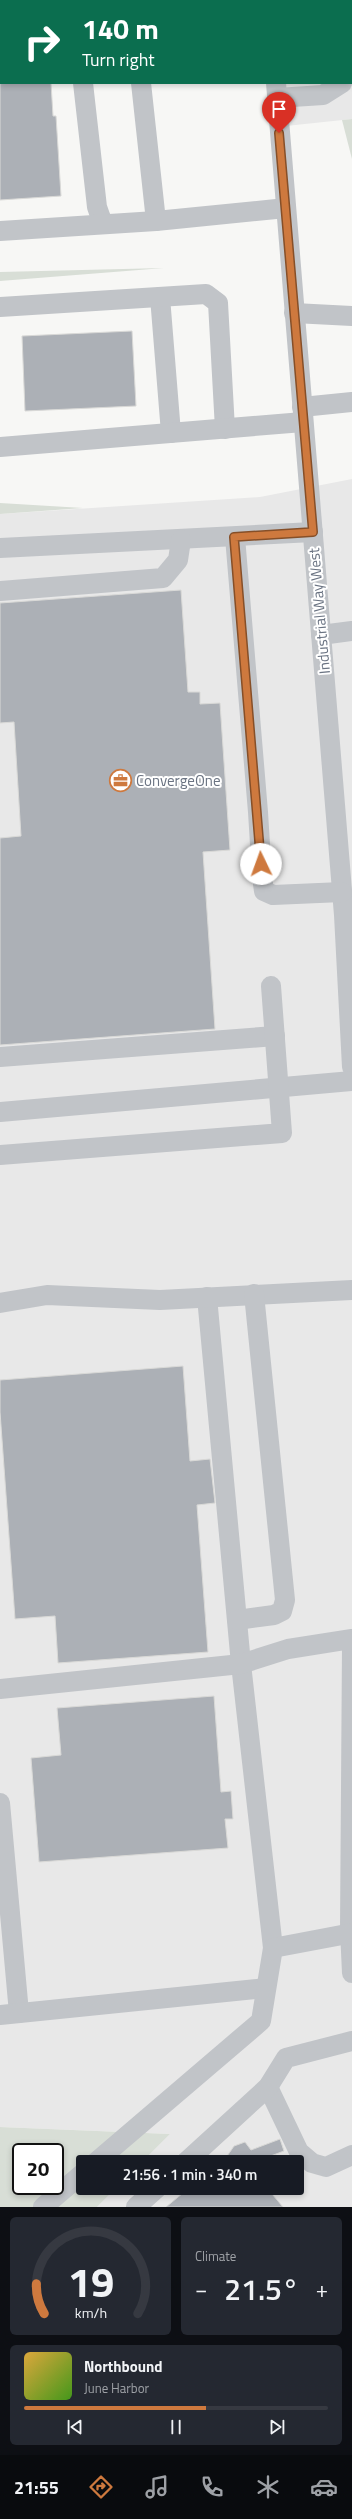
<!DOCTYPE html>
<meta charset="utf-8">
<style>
body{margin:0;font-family:"Titillium Web",sans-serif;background:#242831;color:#f1f3f6;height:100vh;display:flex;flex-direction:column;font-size:15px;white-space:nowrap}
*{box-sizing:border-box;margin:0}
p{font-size:13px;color:#9ea1a6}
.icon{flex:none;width:22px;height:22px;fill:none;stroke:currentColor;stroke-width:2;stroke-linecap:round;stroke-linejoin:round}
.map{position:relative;height:2207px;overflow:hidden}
.details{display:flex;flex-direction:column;gap:10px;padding:10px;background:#0d0f14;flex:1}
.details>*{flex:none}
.guide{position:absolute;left:0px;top:0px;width:352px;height:84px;box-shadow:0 2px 6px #0003;background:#0b6e4f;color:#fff;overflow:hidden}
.speed{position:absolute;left:12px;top:2143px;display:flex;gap:8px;font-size:20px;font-weight:700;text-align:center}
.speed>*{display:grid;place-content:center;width:52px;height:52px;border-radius:50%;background:#171b24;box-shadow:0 2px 6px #0003;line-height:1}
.speed .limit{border:2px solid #111;border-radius:6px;background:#fff;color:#111}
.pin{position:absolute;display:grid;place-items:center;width:34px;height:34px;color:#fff;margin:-41px -17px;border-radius:50% 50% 50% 0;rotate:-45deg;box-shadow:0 0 4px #0007}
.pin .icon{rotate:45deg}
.me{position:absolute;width:44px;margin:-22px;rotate:357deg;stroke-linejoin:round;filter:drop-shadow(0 0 3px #0008)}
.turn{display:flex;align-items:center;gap:14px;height:84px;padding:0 16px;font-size:18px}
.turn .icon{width:52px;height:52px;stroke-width:2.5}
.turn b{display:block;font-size:28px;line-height:34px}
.big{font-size:30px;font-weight:600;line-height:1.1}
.details .card{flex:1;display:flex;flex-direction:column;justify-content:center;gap:6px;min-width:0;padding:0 14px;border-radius:6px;background:#242831}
.details .dial{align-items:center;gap:0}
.dial svg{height:104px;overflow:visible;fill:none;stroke:#363941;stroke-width:7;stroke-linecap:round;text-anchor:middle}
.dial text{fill:#f1f3f6;stroke:none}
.song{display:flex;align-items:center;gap:12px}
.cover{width:48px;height:48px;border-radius:6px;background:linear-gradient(135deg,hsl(40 70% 55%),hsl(100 70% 35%))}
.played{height:4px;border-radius:2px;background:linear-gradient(90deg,#ce793e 60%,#363941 60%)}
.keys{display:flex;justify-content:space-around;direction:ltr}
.heat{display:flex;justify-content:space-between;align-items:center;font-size:22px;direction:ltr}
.details .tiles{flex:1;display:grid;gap:10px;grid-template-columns:1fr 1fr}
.card:last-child{grid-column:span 2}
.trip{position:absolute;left:76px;top:2155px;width:228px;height:40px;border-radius:4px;background:#171b24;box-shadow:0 2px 6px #0003;font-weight:600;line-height:40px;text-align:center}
.tabs{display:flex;height:64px;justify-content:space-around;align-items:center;background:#090b0e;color:#9ea1a6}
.tabs .icon{width:28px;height:28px}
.tabs .on{color:#ce793e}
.tabs b{font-size:18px;color:#f1f3f6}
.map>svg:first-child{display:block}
.built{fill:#e8e8e8}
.green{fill:#d8ded6;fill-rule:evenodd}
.building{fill:#acb0b6;stroke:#d9d9d7}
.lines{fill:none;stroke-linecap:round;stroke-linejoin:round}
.minor{stroke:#c1c4c8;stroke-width:20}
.route-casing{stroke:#864f28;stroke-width:10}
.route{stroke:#ce793e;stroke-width:7}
.labels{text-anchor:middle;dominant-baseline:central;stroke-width:4;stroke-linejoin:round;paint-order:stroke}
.street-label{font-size:15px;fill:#6a7382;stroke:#fff}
.poi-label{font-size:15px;fill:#6a7382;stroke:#fff;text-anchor:start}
</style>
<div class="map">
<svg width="352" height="2207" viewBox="0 0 352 2207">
<rect width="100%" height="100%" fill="#f7f7f5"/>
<!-- built -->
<g class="built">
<polygon points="275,0 352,0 352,119 286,126 282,83 351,83 351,1"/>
<polygon points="352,479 352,2207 97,2207 116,2188 297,2188 297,2162 142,2162 170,2134 0,2127 0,514 260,497"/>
</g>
<!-- green -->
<g class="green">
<polygon points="352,119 352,159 342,120"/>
<polygon points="164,268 0,281 0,272"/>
<polygon points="0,503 83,508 0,514"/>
<path d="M0 2127 170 2134 142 2162H83V2188H116L97 2207H0ZM21 2152H55V2186H21Z"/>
</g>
<!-- building -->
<g class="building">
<polygon points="0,83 51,83 53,116 56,116 61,196 0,200"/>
<polygon points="132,331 136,406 25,411 22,336"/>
<polygon points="181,590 188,692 200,692 200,704 220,703 230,850 203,852 215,1029 0,1045 0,838 21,836 14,722 0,723 0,603"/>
<polygon points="183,1366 190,1461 210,1459 215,1503 197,1505 208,1652 58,1663 55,1616 15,1619 0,1412 0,1380"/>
<polygon points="214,1696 221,1792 231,1791 233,1819 225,1819 228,1848 39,1862 31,1758 61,1755 57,1708"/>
<polygon points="280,2139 284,2151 260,2160 262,2162 223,2162 234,2146 245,2142 251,2150"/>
<polygon points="189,2188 267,2188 283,2207 166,2207"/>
</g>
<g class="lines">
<!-- minor -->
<g class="minor">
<polyline points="270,0 270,1"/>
<polyline points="345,0 345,1"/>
<polyline points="83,83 97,207 103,224"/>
<polyline points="141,83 156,221"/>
<polyline points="276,83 344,915 352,1067"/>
<polyline points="277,98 323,95 342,83"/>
<polyline points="0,231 156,221 286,208"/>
<polyline points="160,297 171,433"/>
<polyline points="0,307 206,294 218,303 225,429"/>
<polyline points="294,313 352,316"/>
<polyline points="302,407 352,402"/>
<polyline points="0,447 303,422"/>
<polyline points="235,537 258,812 262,877 264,891 273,895 342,892"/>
<polyline points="0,548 313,532"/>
<polyline points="0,591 163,578 178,560 181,540"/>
<polyline points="321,635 352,631"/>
<polyline points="0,1057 275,1036"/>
<polyline points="0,1112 352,1081"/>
<polyline points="0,1155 282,1133 271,986"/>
<polyline points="207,1297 241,1664 273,1948"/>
<polyline points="0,1303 47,1295 160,1300 352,1290"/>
<polyline points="237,1620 274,1615 282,1611 285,1600 254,1294"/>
<polyline points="352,1646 350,1930 352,1973"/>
<polyline points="0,1689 241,1664 288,1649 352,1639"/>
<polyline points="0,1803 19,2013"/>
<polyline points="0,2015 266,1988"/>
<polyline points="268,2087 299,2152 312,2163 326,2167 352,2155"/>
<polyline points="96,2162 261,2021 273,1948 352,1933"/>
<polyline points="186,2162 268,2087 286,2058 352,2041"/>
<polyline points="43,2207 83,2173"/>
<polyline points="136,2207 157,2188"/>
</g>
</g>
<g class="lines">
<defs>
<polyline id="route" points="261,864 234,537 313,532 279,133"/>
</defs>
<!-- route casing -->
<use href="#route" class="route-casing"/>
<!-- route -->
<use href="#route" class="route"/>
</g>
<!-- icons -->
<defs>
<symbol id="office-ring" viewBox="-11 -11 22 22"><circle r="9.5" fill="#fff" stroke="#ce793e" stroke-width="1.5"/><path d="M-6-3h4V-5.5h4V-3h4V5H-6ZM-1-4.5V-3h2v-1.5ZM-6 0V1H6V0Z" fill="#ce793e"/></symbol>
</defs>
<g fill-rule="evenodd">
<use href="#office-ring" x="108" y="768" width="25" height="25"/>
</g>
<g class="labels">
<!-- street labels -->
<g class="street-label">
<text transform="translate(319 611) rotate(-95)">Industrial Way West</text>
</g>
<!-- poi labels -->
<g class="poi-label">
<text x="136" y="780">ConvergeOne</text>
</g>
</g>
</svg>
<div class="speed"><div class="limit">20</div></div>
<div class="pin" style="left:279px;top:133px;background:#d93025"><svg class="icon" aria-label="arrive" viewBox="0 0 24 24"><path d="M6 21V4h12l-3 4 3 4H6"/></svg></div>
<svg class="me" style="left:261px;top:864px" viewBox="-20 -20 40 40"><circle r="19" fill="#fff"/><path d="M0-13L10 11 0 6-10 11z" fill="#ce793e"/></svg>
<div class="trip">21:56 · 1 min · 340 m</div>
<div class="guide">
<div class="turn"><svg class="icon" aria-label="right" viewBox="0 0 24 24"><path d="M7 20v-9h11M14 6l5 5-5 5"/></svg><div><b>140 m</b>Turn right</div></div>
</div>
</div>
<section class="details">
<div class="tiles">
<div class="card dial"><svg viewBox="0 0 100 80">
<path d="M14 69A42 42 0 1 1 86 69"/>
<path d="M14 69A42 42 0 0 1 8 46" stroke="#ce793e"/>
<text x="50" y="56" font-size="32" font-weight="700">19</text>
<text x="50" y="72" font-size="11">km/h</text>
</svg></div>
<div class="card"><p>Climate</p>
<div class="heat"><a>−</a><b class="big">21.5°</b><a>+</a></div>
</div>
<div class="card">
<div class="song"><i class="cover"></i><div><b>Northbound</b><p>June Harbor</p></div></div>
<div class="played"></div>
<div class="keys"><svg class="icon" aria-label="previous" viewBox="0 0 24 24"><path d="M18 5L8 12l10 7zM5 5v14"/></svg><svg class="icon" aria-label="pause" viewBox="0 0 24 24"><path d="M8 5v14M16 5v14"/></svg><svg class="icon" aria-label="next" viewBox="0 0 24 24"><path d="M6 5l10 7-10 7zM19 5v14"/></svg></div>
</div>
</div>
</section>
<nav class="tabs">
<b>21:55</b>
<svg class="icon on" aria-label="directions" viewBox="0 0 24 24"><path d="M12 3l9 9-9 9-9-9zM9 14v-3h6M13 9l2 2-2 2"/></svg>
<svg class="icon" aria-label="music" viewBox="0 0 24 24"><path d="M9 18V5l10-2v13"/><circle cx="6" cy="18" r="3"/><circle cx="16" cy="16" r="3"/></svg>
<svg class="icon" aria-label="phone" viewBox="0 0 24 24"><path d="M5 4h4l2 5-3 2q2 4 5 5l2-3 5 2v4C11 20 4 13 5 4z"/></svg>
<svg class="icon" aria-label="climate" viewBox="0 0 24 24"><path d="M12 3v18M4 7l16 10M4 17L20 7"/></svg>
<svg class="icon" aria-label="car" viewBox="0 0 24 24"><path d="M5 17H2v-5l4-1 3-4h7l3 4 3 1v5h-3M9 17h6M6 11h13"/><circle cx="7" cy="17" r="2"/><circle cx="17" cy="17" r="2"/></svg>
</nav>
